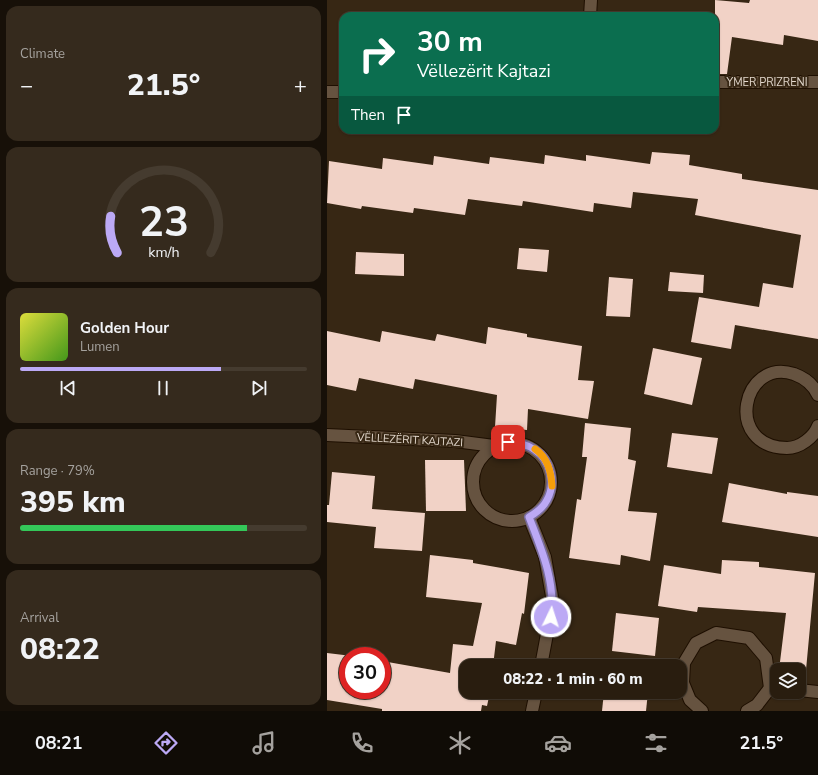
<!DOCTYPE html>
<meta charset="utf-8">
<style>
body{margin:0;font-family:"Nunito Sans",sans-serif;background:#352a1d;color:#f1f3f6;height:100vh;display:flex;flex-direction:column;font-size:15px;white-space:nowrap}
*{box-sizing:border-box;margin:0}
p{font-size:13px;color:#a5a29e}
.icon{flex:none;width:22px;height:22px;fill:none;stroke:currentColor;stroke-width:2;stroke-linecap:round;stroke-linejoin:round}
.map{position:relative;flex:1;overflow:hidden}
.panel{display:flex;flex-direction:column;gap:6px;padding:6px;background:#171008;width:327px}
.panel>*{flex:none}
.banner{position:absolute;left:12px;top:12px;width:380px;height:122px;border-radius:12px;box-shadow:0 1px 3px #0004,0 0 0 1px #453b2f;background:#0b6e4f;color:#fff;overflow:hidden}
.controls{position:absolute;left:443px;top:663px;display:grid;gap:8px}
.controls a{display:grid;place-items:center;width:36px;height:36px;border-radius:8px;background:#291d0f;box-shadow:0 1px 3px #0004,0 0 0 1px #453b2f;font-size:20px}
.speed{position:absolute;left:12px;top:647px;display:flex;gap:8px;font-size:20px;font-weight:700;text-align:center}
.speed>*{display:grid;place-content:center;width:52px;height:52px;border-radius:50%;background:#291d0f;box-shadow:0 1px 3px #0004,0 0 0 1px #453b2f;line-height:1}
.speed .limit{border:6px solid #d22;background:#fff;color:#111}
.pin{position:absolute;display:grid;place-items:center;width:34px;height:34px;color:#fff;margin:-17px;border-radius:8px;box-shadow:0 2px 6px #0006}
.me{position:absolute;width:44px;margin:-22px;rotate:4deg;stroke-linejoin:round;filter:drop-shadow(0 0 3px #0008)}
.turn{display:flex;align-items:center;gap:14px;height:84px;padding:0 12px;font-size:18px}
.turn .icon{width:52px;height:52px;stroke-width:2.5}
.turn b{display:block;font-size:28px;line-height:34px}
.then{display:flex;align-items:center;height:38px;padding:0 12px;background:#0003;gap:8px;font-size:15px}
.big{font-size:30px;font-weight:800;line-height:1.1}
.panel .card{flex:1;display:flex;flex-direction:column;justify-content:center;gap:6px;min-width:0;padding:0 14px;border-radius:12px;background:#352a1d}
.panel .dial{align-items:center;gap:0}
.dial svg{height:104px;overflow:visible;fill:none;stroke:#453b2f;stroke-width:7;stroke-linecap:round;text-anchor:middle}
.dial text{fill:#f1f3f6;stroke:none}
.song{display:flex;align-items:center;gap:12px}
.cover{width:48px;height:48px;border-radius:6px;background:linear-gradient(135deg,hsl(60 70% 55%),hsl(100 70% 35%))}
.played{height:4px;border-radius:2px;background:linear-gradient(90deg,#bca9f5 70%,#453b2f 70%)}
.keys{display:flex;justify-content:space-around;direction:ltr}
.heat{display:flex;justify-content:space-between;align-items:center;font-size:22px;direction:ltr}
.charge{height:6px;border-radius:3px;background:linear-gradient(90deg,#34c759 79%,#453b2f 0)}
.trip{position:absolute;left:132px;top:659px;width:228px;height:40px;border-radius:12px;background:#291d0f;box-shadow:0 1px 3px #0004,0 0 0 1px #453b2f;font-weight:800;line-height:40px;text-align:center}
.dock{display:flex;height:64px;justify-content:space-around;align-items:center;background:#100c06;color:#a5a29e}
.dock .icon{width:28px;height:28px}
.dock .on{color:#bca9f5}
.dock b{font-size:18px;color:#f1f3f6}
main{display:flex;flex:1;min-height:0}
.map>svg:first-child{display:block}
.building{fill:#f1d2c6}
.lines{fill:none;stroke-linecap:round;stroke-linejoin:round}
.minor-casing{stroke:#1e0f01;stroke-width:14}
.minor{stroke:#665340;stroke-width:12}
.route-casing{stroke:#7a6e9f;stroke-width:10}
.route{stroke:#bca9f5;stroke-width:7}
.slow{stroke:#f59e0b;stroke-width:7}
.labels{text-anchor:middle;dominant-baseline:central;stroke-width:4;stroke-linejoin:round;paint-order:stroke}
.street-label{font-size:11px;fill:#e3d8cd;stroke:#372714}
</style>
<main>
<section class="panel">
<div class="card"><p>Climate</p>
<div class="heat"><a>−</a><b class="big">21.5°</b><a>+</a></div>
</div>
<div class="card dial"><svg viewBox="0 0 100 80">
<path d="M14 69A42 42 0 1 1 86 69"/>
<path d="M14 69A42 42 0 0 1 9 41" stroke="#bca9f5"/>
<text x="50" y="56" font-size="32" font-weight="700">23</text>
<text x="50" y="72" font-size="11">km/h</text>
</svg></div>
<div class="card">
<div class="song"><i class="cover"></i><div><b>Golden Hour</b><p>Lumen</p></div></div>
<div class="played"></div>
<div class="keys"><svg class="icon" aria-label="previous" viewBox="0 0 24 24"><path d="M18 5L8 12l10 7zM5 5v14"/></svg><svg class="icon" aria-label="pause" viewBox="0 0 24 24"><path d="M8 5v14M16 5v14"/></svg><svg class="icon" aria-label="next" viewBox="0 0 24 24"><path d="M6 5l10 7-10 7zM19 5v14"/></svg></div>
</div>
<div class="card"><p>Range · 79%</p><b class="big">395 km</b><div class="charge"></div></div>
<div class="card"><p>Arrival</p><b class="big">08:22</b></div>
</section>
<div class="map">
<svg width="491" height="711" viewBox="0 0 491 711">
<rect width="100%" height="100%" fill="#372714"/>
<!-- building -->
<g class="building">
<polygon points="388,0 422,3 423,0 491,0 491,41 457,35 456,45 405,37 400,74 388,74"/>
<polygon points="325,152 363,155 362,165 415,174 415,179 491,190 491,339 408,325 404,349 364,342 372,297 432,307 436,283 466,288 474,235 368,215 371,199 306,192 304,208 267,203 266,212 196,201 195,206 141,199 138,215 87,208 86,213 35,206 34,209 0,203 2,161 55,169 56,158 106,165 107,156 162,164 163,157 217,164 218,155 259,161 259,155 323,164"/>
<polygon points="192,248 222,250 220,272 190,269"/>
<polygon points="29,252 77,254 77,276 28,274"/>
<polygon points="343,272 377,275 376,293 341,291"/>
<polygon points="282,277 306,279 303,317 279,316"/>
<polygon points="161,327 200,334 200,337 255,346 251,380 267,381 261,419 201,409 200,430 168,427 170,395 88,379 86,389 32,378 29,391 0,385 0,331 53,342 55,331 108,341 110,334 159,344"/>
<polygon points="326,348 375,358 365,405 317,394"/>
<polygon points="258,423 304,428 301,459 309,461 301,511 330,513 323,561 294,555 293,565 242,558 250,499 254,500 260,457 255,457"/>
<polygon points="345,433 391,438 385,474 340,467"/>
<polygon points="98,460 137,460 139,511 99,511"/>
<polygon points="5,472 48,476 45,509 98,513 95,551 47,548 49,527 0,522 0,505 2,505"/>
<polygon points="402,483 460,494 460,492 491,496 491,537 395,522"/>
<polygon points="103,555 146,560 146,563 202,573 197,614 195,613 189,645 169,641 166,666 139,666 139,692 163,692 160,706 155,705 154,711 55,711 55,709 0,700 0,653 25,656 21,656 21,690 55,690 55,661 123,673 126,644 146,646 155,603 99,597"/>
<polygon points="395,560 432,562 432,567 488,573 479,670 452,670 459,613 371,607 370,612 331,606 337,565 394,574"/>
<polygon points="289,613 332,618 328,656 285,651"/>
<polygon points="277,692 321,692 319,711 275,711"/>
</g>
<g class="lines">
<defs>
<g id="minor">
<polyline points="263,16 264,0"/>
<polyline points="388,82 491,82"/>
<polyline points="0,92 16,92"/>
<path d="M491 395C486 384 478 378 467 374 415 357 396 447 460 448 473 448 487 437 491 426"/>
<polyline points="0,435 128,441 167,446"/>
<circle cx="185" cy="482" r="39"/>
<polyline points="202,517 218,557 226,602 214,666"/>
<polyline points="472,690 491,692"/>
<polyline points="205,711 209,692"/>
<polyline points="375,711 363,700 356,683 357,663 369,643 389,633 422,638 439,658 443,688 430,705 420,711"/>
</g>
</defs>
<!-- minor casing -->
<use href="#minor" class="minor-casing"/>
<!-- minor -->
<use href="#minor" class="minor"/>
</g>
<g class="lines">
<defs>
<path id="route" d="M181 442C191 443 200 444 208 450 224 460 229 484 220 500 216 508 209 513 202 517 214 548 229 582 224 617"/>
</defs>
<!-- route casing -->
<use href="#route" class="route-casing"/>
<!-- route -->
<use href="#route" class="route"/>
<!-- slow -->
<path class="slow" d="M208 449C221 458 224 472 225 486"/>
</g>
<g class="labels">
<!-- street labels -->
<g class="street-label">
<text x="440" y="82">YMER PRIZRENI</text>
<text transform="translate(83 440) rotate(3)">VËLLEZËRIT KAJTAZI</text>
</g>
</g>
</svg>
<div class="controls">
<a><svg class="icon" aria-label="layers" viewBox="0 0 24 24"><path d="M12 4l9 5-9 5-9-5zM3 14l9 5 9-5"/></svg></a>
</div>
<div class="speed"><div class="limit">30</div></div>
<div class="pin" style="left:181px;top:442px;background:#d93025"><svg class="icon" aria-label="arrive" viewBox="0 0 24 24"><path d="M6 21V4h12l-3 4 3 4H6"/></svg></div>
<svg class="me" style="left:224px;top:617px" viewBox="-20 -20 40 40"><circle r="17" fill="#bca9f5" stroke="#fff" stroke-width="3"/><path d="M0-11L8 9 0 5-8 9z" fill="#fff"/></svg>
<div class="trip">08:22 · 1 min · 60 m</div>
<div class="banner">
<div class="turn"><svg class="icon" aria-label="right" viewBox="0 0 24 24"><path d="M7 20v-9h11M14 6l5 5-5 5"/></svg><div><b>30 m</b>Vëllezërit Kajtazi</div></div>
<div class="then">Then<svg class="icon" aria-label="arrive" viewBox="0 0 24 24"><path d="M6 21V4h12l-3 4 3 4H6"/></svg></div>
</div>
</div>
</main>
<nav class="dock">
<b>08:21</b>
<svg class="icon on" aria-label="directions" viewBox="0 0 24 24"><path d="M12 3l9 9-9 9-9-9zM9 14v-3h6M13 9l2 2-2 2"/></svg>
<svg class="icon" aria-label="music" viewBox="0 0 24 24"><path d="M9 18V5l10-2v13"/><circle cx="6" cy="18" r="3"/><circle cx="16" cy="16" r="3"/></svg>
<svg class="icon" aria-label="phone" viewBox="0 0 24 24"><path d="M5 4h4l2 5-3 2q2 4 5 5l2-3 5 2v4C11 20 4 13 5 4z"/></svg>
<svg class="icon" aria-label="climate" viewBox="0 0 24 24"><path d="M12 3v18M4 7l16 10M4 17L20 7"/></svg>
<svg class="icon" aria-label="car" viewBox="0 0 24 24"><path d="M5 17H2v-5l4-1 3-4h7l3 4 3 1v5h-3M9 17h6M6 11h13"/><circle cx="7" cy="17" r="2"/><circle cx="17" cy="17" r="2"/></svg>
<svg class="icon" aria-label="filters" viewBox="0 0 24 24"><path d="M4 7h16M4 17h16"/><circle cx="9" cy="7" r="2"/><circle cx="15" cy="17" r="2"/></svg>
<b>21.5°</b>
</nav>
